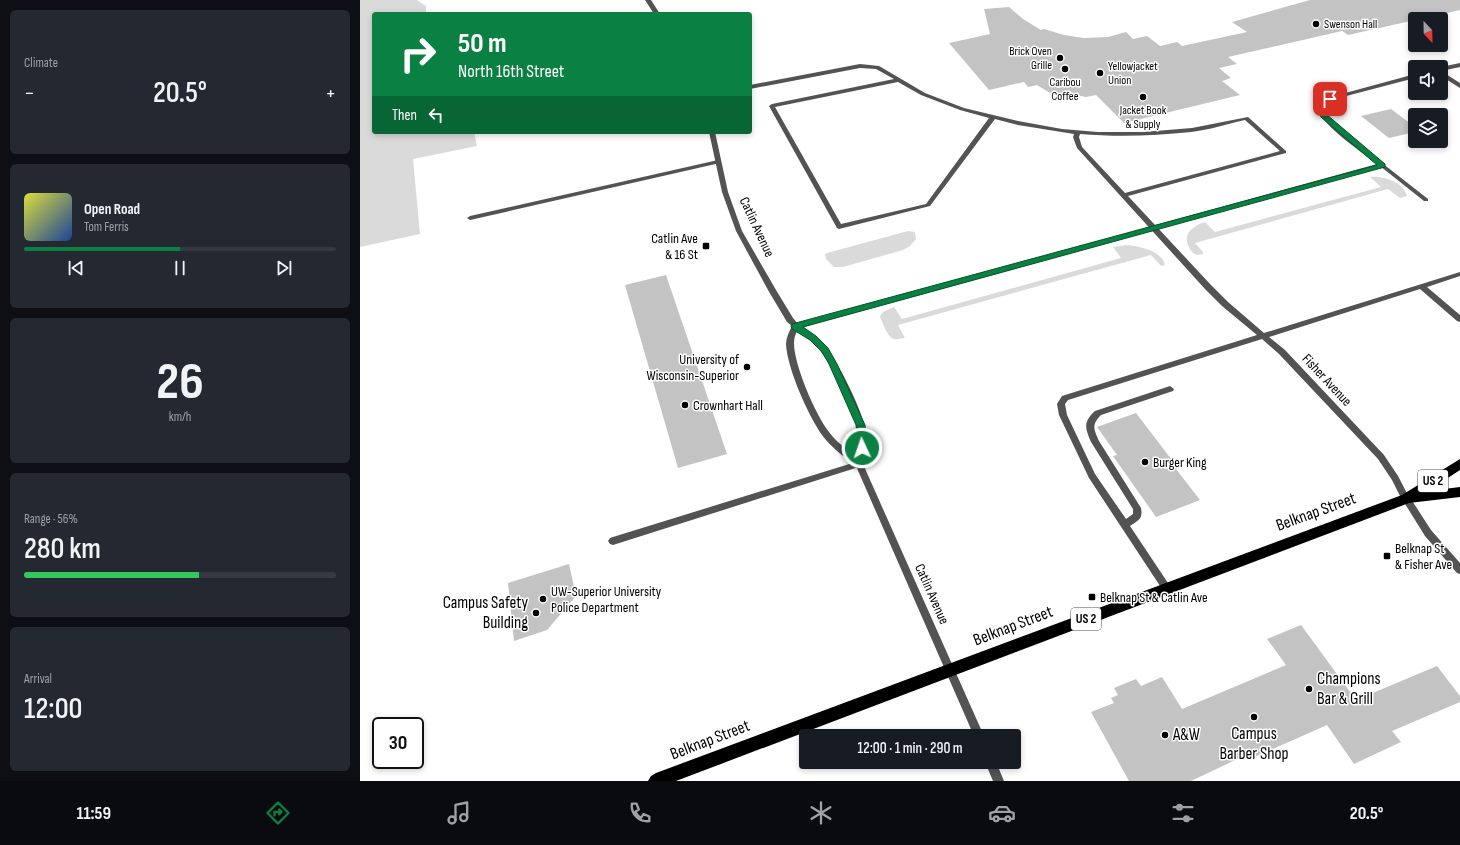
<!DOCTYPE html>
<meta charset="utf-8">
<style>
body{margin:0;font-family:"Sofia Sans Condensed",sans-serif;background:#242831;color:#f1f3f6;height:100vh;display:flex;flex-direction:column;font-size:15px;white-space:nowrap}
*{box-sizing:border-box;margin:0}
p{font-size:13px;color:#9ea1a6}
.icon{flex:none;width:22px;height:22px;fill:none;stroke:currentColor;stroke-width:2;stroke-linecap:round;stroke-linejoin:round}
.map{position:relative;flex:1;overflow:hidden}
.details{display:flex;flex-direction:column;gap:10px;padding:10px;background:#0d0f14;width:360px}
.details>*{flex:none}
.banner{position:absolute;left:12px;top:12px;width:380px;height:122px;border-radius:4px;box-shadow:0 2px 6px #0003;background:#0b8043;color:#fff;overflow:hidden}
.needle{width:26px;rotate:158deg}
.buttons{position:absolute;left:1048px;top:12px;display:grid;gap:8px}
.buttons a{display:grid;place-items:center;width:40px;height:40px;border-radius:4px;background:#171b24;box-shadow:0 2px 6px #0003;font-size:20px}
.speed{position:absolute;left:12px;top:717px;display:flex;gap:8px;font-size:20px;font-weight:700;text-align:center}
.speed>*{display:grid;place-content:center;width:52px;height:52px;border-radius:50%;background:#171b24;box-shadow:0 2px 6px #0003;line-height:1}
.speed .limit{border:2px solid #111;border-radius:6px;background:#fff;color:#111}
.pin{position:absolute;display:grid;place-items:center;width:34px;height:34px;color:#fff;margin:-17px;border-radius:8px;box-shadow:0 2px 6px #0006}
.me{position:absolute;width:44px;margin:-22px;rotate:357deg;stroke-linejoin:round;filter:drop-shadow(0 0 3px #0008)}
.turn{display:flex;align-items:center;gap:14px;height:84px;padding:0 20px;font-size:18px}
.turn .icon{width:52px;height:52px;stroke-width:2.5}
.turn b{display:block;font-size:28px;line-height:34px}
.then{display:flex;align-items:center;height:38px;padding:0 20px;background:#0003;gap:8px;font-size:15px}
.big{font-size:30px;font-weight:600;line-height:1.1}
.details .tile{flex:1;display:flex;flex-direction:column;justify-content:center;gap:6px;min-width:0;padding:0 14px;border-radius:6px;background:#242831}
.details .dial{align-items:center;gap:0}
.dial b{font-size:52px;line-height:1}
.song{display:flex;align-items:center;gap:12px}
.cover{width:48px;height:48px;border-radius:6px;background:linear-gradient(135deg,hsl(60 70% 55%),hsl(220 70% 35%))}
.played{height:4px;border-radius:2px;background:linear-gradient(90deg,#0b8043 50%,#363941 50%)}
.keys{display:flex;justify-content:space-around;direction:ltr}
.heat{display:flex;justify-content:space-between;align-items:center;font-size:22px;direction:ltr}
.charge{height:6px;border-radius:3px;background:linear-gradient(90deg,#34c759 56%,#363941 0)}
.trip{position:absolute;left:439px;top:729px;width:222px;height:40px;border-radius:4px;background:#171b24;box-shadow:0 2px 6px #0003;font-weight:600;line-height:40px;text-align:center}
.tabs{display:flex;height:64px;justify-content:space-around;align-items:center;background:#090b0e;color:#9ea1a6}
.tabs .icon{width:28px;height:28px}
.tabs .current{color:#0b8043}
.tabs b{font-size:18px;color:#f1f3f6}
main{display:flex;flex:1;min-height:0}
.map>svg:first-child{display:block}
.green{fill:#dadada}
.building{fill:#c3c3c3}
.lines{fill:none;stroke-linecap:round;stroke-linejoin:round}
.service{fill:#535353;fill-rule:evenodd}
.minor{fill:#535353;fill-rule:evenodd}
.trunk{fill:#000;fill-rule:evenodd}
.route{fill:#0b8043;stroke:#07532c}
.poi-dot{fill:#000;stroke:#fff;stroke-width:1.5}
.labels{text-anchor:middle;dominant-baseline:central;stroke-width:3;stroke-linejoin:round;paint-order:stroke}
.far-poi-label{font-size:12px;fill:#000;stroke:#fff;text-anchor:start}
.shield{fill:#fff;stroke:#4c4c4c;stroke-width:1}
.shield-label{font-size:13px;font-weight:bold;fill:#000}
.street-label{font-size:14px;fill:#000;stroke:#fff}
.poi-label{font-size:14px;fill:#000;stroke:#fff;text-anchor:start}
.near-street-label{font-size:17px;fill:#000;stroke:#fff}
.near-poi-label{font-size:17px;fill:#000;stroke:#fff;text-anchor:start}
</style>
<main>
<section class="details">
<div class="tile"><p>Climate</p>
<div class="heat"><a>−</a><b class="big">20.5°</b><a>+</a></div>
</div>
<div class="tile">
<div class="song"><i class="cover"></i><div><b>Open Road</b><p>Tom Ferris</p></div></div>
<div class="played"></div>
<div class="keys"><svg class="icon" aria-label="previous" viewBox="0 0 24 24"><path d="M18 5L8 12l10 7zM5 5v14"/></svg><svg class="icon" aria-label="pause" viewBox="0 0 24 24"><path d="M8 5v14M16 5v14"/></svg><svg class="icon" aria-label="next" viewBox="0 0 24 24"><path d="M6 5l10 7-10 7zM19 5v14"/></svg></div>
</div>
<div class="tile dial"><b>26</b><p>km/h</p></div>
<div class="tile"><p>Range · 56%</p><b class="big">280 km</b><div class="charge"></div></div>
<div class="tile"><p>Arrival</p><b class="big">12:00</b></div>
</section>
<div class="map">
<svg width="1100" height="781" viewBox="0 0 1100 781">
<rect width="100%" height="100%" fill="#fff"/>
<!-- green -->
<g class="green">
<polygon points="0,0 57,0 66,6 66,14 14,14 14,132 114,132 117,146 53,159 60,234 0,247"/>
<path d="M1010 177C1022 175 1044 182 1047 196L1040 198 1028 189 835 243 843 252V254L837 255 833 253C820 238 829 227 845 222L855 232 1021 187Z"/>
<polygon points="548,231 555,232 556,239 550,246 543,250 483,267 474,267 466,259 465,254 467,253"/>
<path d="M768 245C781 247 802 251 805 265L801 266 791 255 538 325 545 338C542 338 537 340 534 339 528 338 522 322 520 316L523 312 534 307 542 319 761 258 753 247Z"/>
</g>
<!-- building -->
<g class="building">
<polygon points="950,0 1100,0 1100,10 988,35 982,31 868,57 877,64 859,68 871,78 862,81 880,95 764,123 736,95 726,97 712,94 700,99 677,85 668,87 664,82 629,90 589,43 630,34 624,9 649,7 663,19 681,30 684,29 704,35 724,38 748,37 766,32 773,39 787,36 800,46 817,42 822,46 887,32 872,22"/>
<polygon points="1031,109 1055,127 1055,132 1029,138 1001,116"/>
<polygon points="306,275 367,454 318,468 265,285"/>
<polygon points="776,413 818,468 816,469 840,500 796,517 753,456 757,455 737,427"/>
<polygon points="209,564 216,596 187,630 154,641 148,583"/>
<polygon points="941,625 996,700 1077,666 1100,696 1100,702 1032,731 1041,742 994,764 967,725 890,759 888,754 831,781 769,781 731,712 754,703 751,698 758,695 754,688 776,679 781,686 802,677 822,709 926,665 907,639"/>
</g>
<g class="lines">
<!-- service -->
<g class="service">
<path d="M500 64 519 66 565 93 604 108 658 121 702 129 738 132H783L832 128 888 117 926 151V153L768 196 851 285 868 302 904 333 1100 272V276L1067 287 1100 315V322L1097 321 1060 289 909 337 925 350 1024 455 1038 476 1050 499 1049 502 1046 503 1043 502 1032 480 1018 459 919 354 902 339 708 400 705 404 707 415 735 474 766 519 773 514V509L731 442C725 428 723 422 735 411L810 386 814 389 813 391 741 415C731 425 734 429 739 441L781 508C783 519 779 520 770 526L812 589 810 592 807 593 804 592 729 478 699 415 697 404 702 396 897 335 862 306 845 289 717 148 713 137 714 134 658 125 635 119 570 206 479 229 477 228 409 106 412 104 534 79 516 69 500 68 390 89V85ZM538 82 561 95 600 110 629 118 566 204 481 224 415 107ZM885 120 920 151 765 193 722 147 719 137 720 134C756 137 794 136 831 132 849 130 867 124 885 120Z"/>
<polygon points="358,160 361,162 360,163 110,220 107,218 110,216"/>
<polygon points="1022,163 1068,199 1068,201 1064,201 1020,166 1019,165"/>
<polygon points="499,461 502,462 503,464 502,466 253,545 250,544 248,541 250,538 253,537"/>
</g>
<!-- minor -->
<g class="minor">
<polygon points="285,0 291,0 300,14 294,14"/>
<polygon points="1100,63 1100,67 1081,71 1081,67"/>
<polygon points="1081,71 1100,83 1100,88 1081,76"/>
<path d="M1055 74V78L971 100 967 102 964 106 965 113 974 123 1024 164V166L443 327C449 332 457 337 462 343 477 358 504 413 506 433 508 444 505 454 503 464L624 736H614L496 466C484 457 471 447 462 435 448 415 427 368 426 344 426 338 429 332 432 326L427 322 408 290 376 231 362 192 349 132H355L368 192 382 231 416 290 433 318 438 324 1017 164C1004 154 965 127 959 112 956 106 961 100 967 98ZM437 331C443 335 451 340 456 346 472 362 494 410 498 432 499 440 498 449 496 457 487 449 476 442 469 432 455 414 434 365 434 343 434 339 435 335 437 331Z"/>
<polygon points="1046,495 1049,496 1071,530 1100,563 1100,574 1097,573 1065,536 1042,499 1043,496"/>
<polygon points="625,762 636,762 644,781 633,781"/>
</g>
<!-- trunk -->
<polygon class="trunk" points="1100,459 1100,470 1068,491 1100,487 1100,497 1049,503 316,781 288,781 291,776 296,773 1042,495"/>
</g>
<!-- route -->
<path class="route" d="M967 97 973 99 965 105 966 114 1025 164V167L443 327 456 336 468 348 477 364 505 425 507 448 506 450H499L496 425 469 364 462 352 450 340 432 329 431 326 432 324 1017 165 961 117C956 108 958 101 967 97Z"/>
<!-- markers -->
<g class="poi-dot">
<circle cx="956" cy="24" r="4"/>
<circle cx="700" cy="58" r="4"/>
<circle cx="705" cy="69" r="4"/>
<circle cx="740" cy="73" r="4"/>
<circle cx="783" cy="97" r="4"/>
<rect x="342" y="242" width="8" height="8" rx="2"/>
<circle cx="387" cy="367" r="4"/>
<circle cx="325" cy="405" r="4"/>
<circle cx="785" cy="462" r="4"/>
<rect x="1023" y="552" width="8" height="8" rx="2"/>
<rect x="728" y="593" width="8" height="8" rx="2"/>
<circle cx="183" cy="599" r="4"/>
<circle cx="176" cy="613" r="4"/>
<circle cx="949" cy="689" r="4"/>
<circle cx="894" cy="717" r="4"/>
<circle cx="805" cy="735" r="4"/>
</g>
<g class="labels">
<!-- far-poi labels -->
<g class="far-poi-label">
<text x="964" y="24">Swenson Hall</text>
<text x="692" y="51" text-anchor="end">Brick Oven<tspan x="692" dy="14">Grille</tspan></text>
<text x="748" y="66">Yellowjacket<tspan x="748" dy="14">Union</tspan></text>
<text x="705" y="82" text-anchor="middle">Caribou<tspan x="705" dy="14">Coffee</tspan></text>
<text x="783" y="110" text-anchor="middle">Jacket Book<tspan x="783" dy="14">&amp; Supply</tspan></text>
</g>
<!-- shield labels -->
<g class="shield">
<rect x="1058" y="470" width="30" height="22" rx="3"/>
<rect x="711" y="608" width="30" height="22" rx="3"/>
</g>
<g class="shield-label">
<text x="1073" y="481">US 2</text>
<text x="726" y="619">US 2</text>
</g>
<!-- street labels -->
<g class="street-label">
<text transform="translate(397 227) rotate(65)">Catlin Avenue</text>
<text transform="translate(967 380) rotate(47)">Fisher Avenue</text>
<text transform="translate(572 594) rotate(66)">Catlin Avenue</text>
</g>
<!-- poi labels -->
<g class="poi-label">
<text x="338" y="238" text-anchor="end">Catlin Ave<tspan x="338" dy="16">&amp; 16 St</tspan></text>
<text x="379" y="359" text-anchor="end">University of<tspan x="379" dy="16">Wisconsin-Superior</tspan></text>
<text x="333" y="405">Crownhart Hall</text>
<text x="793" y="462">Burger King</text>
<text x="1035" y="548">Belknap St<tspan x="1035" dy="16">&amp; Fisher Ave</tspan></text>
<text x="191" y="591">UW-Superior University<tspan x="191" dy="16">Police Department</tspan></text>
<text x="740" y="597">Belknap St &amp; Catlin Ave</text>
</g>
<!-- near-street labels -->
<g class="near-street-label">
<text transform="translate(956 512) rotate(-20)">Belknap Street</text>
<text transform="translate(653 626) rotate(-21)">Belknap Street</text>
<text transform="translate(350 740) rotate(-21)">Belknap Street</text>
</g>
<!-- near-poi labels -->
<g class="near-poi-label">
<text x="168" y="603" text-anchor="end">Campus Safety<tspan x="168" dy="20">Building</tspan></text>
<text x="957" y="679">Champions<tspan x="957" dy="20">Bar &amp; Grill</tspan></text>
<text x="894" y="734" text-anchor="middle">Campus<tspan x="894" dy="20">Barber Shop</tspan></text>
<text x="813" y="735">A&amp;W</text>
</g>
</g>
</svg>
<div class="buttons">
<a><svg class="needle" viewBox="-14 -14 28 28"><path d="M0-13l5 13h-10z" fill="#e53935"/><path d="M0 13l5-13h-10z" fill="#9ea1a6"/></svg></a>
<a><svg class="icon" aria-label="sound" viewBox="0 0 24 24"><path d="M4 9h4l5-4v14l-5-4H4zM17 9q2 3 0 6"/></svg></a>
<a><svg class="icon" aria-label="layers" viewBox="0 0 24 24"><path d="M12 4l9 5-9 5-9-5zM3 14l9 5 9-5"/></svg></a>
</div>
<div class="speed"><div class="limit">30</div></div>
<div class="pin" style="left:970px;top:99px;background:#d93025"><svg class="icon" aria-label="arrive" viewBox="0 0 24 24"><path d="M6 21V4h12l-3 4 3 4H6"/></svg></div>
<svg class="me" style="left:502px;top:448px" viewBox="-20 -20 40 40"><circle r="17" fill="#0b8043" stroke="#fff" stroke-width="3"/><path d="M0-11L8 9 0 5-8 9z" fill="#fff"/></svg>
<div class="trip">12:00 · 1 min · 290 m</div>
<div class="banner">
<div class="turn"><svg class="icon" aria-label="right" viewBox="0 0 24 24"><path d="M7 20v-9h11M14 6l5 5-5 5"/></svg><div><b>50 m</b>North 16th Street</div></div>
<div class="then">Then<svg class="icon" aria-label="left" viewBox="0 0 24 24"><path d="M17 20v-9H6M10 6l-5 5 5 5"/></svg></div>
</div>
</div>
</main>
<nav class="tabs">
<b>11:59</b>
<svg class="icon current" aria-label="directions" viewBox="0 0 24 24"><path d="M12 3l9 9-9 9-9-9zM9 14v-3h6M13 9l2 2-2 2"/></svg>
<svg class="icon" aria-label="music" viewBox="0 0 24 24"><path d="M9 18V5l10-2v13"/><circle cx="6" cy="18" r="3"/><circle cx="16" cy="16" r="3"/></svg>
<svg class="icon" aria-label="phone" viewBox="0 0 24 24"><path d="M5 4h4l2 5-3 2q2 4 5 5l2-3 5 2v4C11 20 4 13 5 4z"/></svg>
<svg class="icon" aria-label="climate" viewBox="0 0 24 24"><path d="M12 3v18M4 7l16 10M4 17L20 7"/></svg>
<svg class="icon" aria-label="car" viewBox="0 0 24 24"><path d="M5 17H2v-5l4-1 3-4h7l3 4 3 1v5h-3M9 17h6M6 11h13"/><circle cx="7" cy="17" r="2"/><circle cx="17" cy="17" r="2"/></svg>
<svg class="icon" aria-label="filters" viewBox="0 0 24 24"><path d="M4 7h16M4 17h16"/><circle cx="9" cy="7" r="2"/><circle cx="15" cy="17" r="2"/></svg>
<b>20.5°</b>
</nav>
